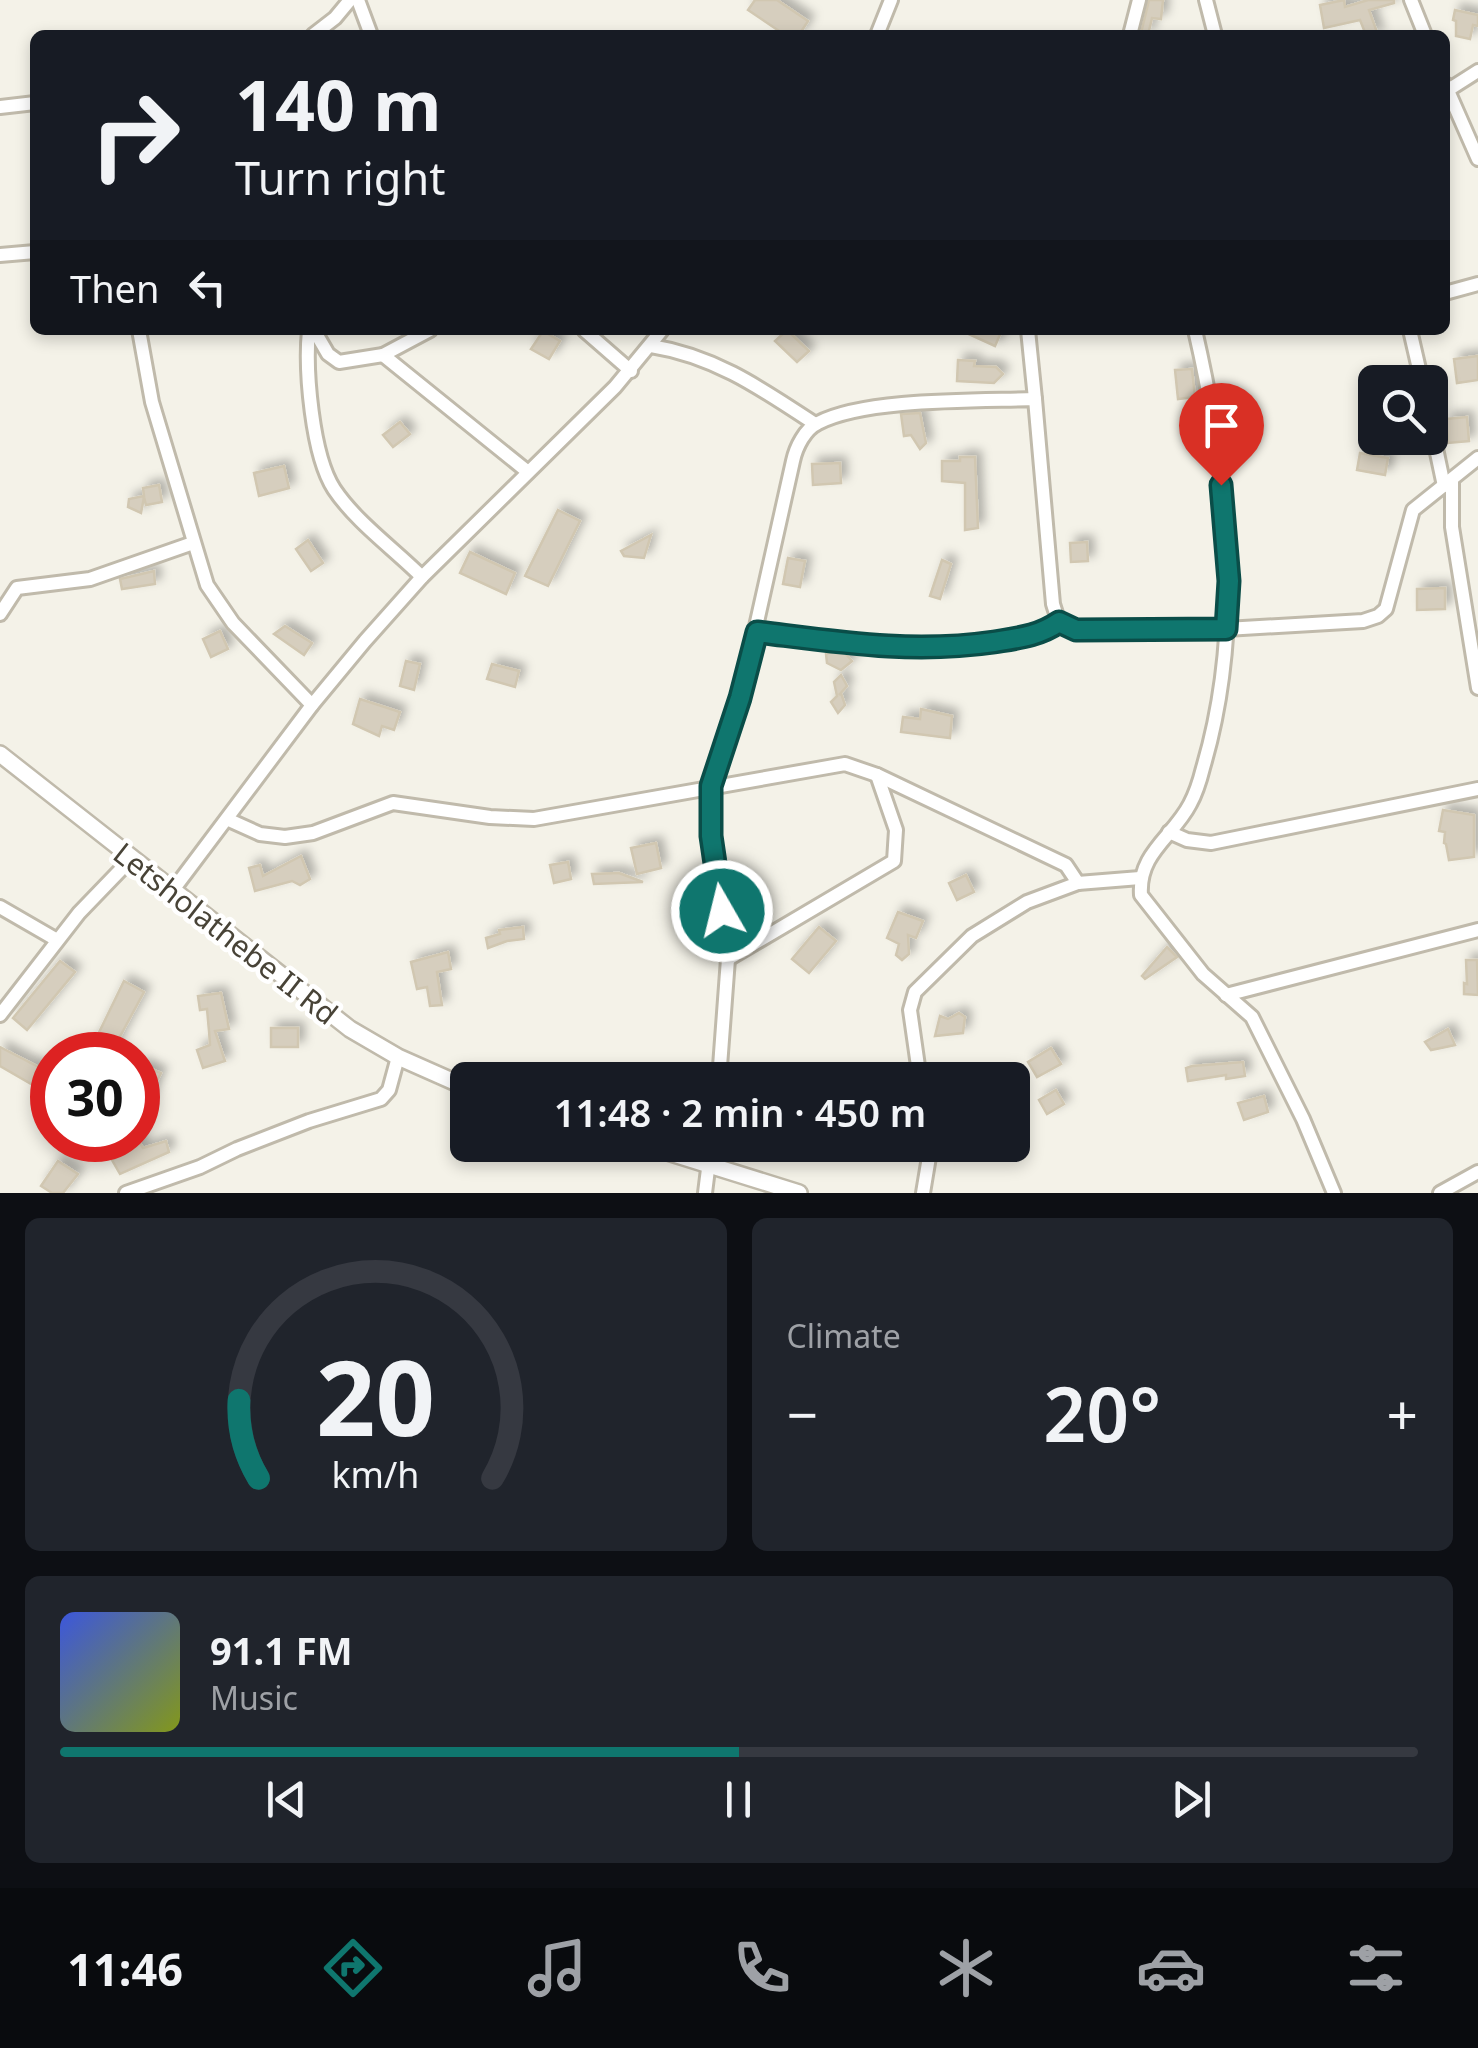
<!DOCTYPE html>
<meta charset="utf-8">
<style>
body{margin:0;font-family:"Noto Sans",sans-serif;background:#20242c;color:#f1f3f6;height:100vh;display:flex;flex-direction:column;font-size:38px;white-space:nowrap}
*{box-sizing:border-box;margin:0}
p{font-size:32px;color:#9ea1a6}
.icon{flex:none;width:55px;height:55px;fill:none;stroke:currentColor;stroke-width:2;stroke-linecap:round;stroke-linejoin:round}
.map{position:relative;height:1193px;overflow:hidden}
.details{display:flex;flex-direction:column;gap:25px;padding:25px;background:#0d0f14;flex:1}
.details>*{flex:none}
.top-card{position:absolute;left:30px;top:30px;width:1420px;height:305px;border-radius:15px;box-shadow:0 5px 15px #0003;background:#171b24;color:#f1f3f6;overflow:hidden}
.tools{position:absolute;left:1358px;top:365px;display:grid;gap:20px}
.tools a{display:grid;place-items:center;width:90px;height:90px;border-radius:15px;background:#171b24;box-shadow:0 5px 15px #0003;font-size:50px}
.speed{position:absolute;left:30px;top:1032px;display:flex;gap:20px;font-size:50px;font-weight:700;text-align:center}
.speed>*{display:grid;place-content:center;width:130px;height:130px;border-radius:50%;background:#171b24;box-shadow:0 5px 15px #0003;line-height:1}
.speed .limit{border:15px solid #d22;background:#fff;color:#111}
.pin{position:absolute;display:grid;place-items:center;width:85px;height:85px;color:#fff;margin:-102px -42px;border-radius:50% 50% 50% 0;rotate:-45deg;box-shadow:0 0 10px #0007}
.pin .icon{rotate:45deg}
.me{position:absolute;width:110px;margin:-55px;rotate:352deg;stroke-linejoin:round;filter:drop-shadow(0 0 8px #0008)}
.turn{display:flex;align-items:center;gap:35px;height:210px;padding:0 40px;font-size:45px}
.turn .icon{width:130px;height:130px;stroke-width:2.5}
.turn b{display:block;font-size:70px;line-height:85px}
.then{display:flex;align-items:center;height:95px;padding:0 40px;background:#0003;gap:20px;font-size:38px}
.big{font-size:75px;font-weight:600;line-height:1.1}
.details .card{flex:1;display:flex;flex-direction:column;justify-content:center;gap:15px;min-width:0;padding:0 35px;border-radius:15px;background:#20242c}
.details .dial{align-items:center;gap:0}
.dial svg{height:260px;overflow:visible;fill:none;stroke:#363941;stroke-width:7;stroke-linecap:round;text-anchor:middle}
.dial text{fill:#f1f3f6;stroke:none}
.song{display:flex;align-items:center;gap:30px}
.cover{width:120px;height:120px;border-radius:15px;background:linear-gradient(135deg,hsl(230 70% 55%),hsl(70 70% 35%))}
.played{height:10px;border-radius:5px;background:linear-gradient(90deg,#0f766e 50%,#363941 50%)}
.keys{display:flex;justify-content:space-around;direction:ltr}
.heat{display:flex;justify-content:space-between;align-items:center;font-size:55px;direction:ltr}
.details .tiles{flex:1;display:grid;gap:25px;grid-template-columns:1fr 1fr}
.card:last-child{grid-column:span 2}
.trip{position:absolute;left:450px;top:1062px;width:580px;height:100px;border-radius:15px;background:#171b24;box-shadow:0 5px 15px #0003;font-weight:600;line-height:100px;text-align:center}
.tabs{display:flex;height:160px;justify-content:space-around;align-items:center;background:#090b0e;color:#9ea1a6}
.tabs .icon{width:70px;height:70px}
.tabs .selected{color:#0f766e}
.tabs b{font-size:45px;color:#f1f3f6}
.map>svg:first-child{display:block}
.building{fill:#d6cebe;stroke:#d1c7b1;stroke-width:2.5;filter:url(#shadow)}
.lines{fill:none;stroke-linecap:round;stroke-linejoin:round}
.minor-casing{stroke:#c0baab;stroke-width:18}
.tertiary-casing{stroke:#c0baab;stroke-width:20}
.minor{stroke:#fff;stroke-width:12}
.tertiary{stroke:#fff;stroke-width:15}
.route-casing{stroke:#0a4d48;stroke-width:25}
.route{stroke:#0f766e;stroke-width:18}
.labels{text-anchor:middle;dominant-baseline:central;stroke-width:9;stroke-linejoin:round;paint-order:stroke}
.street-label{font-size:30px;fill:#484337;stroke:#fff}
</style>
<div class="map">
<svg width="1478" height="1193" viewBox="0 0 1478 1193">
<defs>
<filter id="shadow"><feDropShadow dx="6" dy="-6" stdDeviation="5" flood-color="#0004"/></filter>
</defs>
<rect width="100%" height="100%" fill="#f4f2e8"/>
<!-- building -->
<g class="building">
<polygon points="755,0 777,0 808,21 799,35 785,35 748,10"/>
<polygon points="1149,0 1163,0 1161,19 1152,18 1148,35 1141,33"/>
<polygon points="1344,0 1345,7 1368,0 1394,0 1394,3 1369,10 1378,35 1366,35 1360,20 1324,28 1320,5"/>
<polygon points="1455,10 1478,15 1478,26 1473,25 1470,39 1456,36 1456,21 1453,20"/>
<polygon points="787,330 809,351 797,362 775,341"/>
<polygon points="960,330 1002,330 995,346"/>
<polygon points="543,331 560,341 549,359 531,349"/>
<polygon points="1478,356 1478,380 1457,383 1454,359"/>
<polygon points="958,360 975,361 974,366 996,367 1003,374 994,383 957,381"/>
<polygon points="1192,369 1195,397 1178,399 1175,370"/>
<polygon points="920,413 926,443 920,449 911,435 904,436 901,414"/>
<polygon points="1467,417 1469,441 1448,443 1446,419"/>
<polygon points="400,422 410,434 393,447 383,435"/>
<polygon points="1360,453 1388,458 1385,475 1357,470"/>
<polygon points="960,457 975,457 978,528 965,530 965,483 942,481 942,461 960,461"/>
<polygon points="840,463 841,483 813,485 812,464"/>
<polygon points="284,466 289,488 259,496 254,473"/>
<polygon points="159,485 162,502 146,505 144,497 141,513 128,507 129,499 144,496 143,488"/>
<polygon points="558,510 580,521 548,586 525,576"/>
<polygon points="651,535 644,558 624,556 621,551"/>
<polygon points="308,540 323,563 311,571 296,549"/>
<polygon points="1087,542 1088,561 1071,562 1070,543"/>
<polygon points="470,552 515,573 506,594 460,573"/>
<polygon points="788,558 805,561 800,587 783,584"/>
<polygon points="942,560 951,564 940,599 930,596"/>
<polygon points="154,571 155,584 122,589 120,579"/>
<polygon points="1445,588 1445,609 1417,610 1417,589"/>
<polygon points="285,626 312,643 304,655 274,634"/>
<polygon points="220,631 228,649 211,657 203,639"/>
<polygon points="834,651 844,652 852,661 841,670 827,663 826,654"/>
<polygon points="406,661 420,664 414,690 400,686"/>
<polygon points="492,664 519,671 515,687 487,679"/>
<polygon points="841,675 847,686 839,695 841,693 845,705 838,713 831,702 837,696 834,682"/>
<polygon points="360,699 400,712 394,730 382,726 379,736 353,724"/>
<polygon points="921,709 952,716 950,738 901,732 903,717 920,719"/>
<polygon points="1443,810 1474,815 1474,857 1449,860 1446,844 1444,843 1445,832 1439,831"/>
<polygon points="656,843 661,868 637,874 631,848"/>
<polygon points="301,856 310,879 300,885 292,881 255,891 249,868 260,865 263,876"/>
<polygon points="568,862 571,879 554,883 550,865"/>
<polygon points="619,873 643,882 594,884 592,874"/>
<polygon points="966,875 974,892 957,900 949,883"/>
<polygon points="898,912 923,921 916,938 908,935 909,954 902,960 896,955 899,944 887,938"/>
<polygon points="523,927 524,939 507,941 488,948 486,938 500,934 499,930"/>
<polygon points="819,927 836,941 809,973 792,959"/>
<polygon points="1167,947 1177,957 1145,979 1142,976"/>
<polygon points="448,952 451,969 437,972 442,1005 430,1006 427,987 417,989 411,962"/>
<polygon points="1466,960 1477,960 1478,995 1464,994 1464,983 1467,984"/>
<polygon points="60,961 75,972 27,1030 13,1018"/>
<polygon points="124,981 144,992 110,1055 88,1055"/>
<polygon points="221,993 229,1029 215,1031 225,1061 203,1068 197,1050 210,1045 209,1031 207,1009 200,1010 198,996"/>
<polygon points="959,1013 965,1017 963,1033 935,1036 940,1016 948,1019"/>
<rect x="271" y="1028" width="27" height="19"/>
<polygon points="1448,1029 1455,1045 1431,1050 1425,1042"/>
<polygon points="0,1047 52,1074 52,1096 0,1066"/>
<polygon points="1051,1048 1061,1064 1037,1077 1028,1062"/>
<polygon points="1243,1062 1245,1076 1226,1079 1226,1075 1188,1081 1186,1068 1192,1066"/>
<polygon points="142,1065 161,1073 138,1117 138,1073"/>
<polygon points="1056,1090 1064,1104 1047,1114 1039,1100"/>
<polygon points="1264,1096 1268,1112 1244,1120 1238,1103"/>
<polygon points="114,1140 138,1140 143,1148 166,1141 169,1152 120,1174 112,1160 132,1149"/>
<polygon points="58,1161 78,1174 63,1193 52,1193 41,1186"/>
</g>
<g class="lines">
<defs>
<g id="minor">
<polyline points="358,0 371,35"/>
<polyline points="1206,0 1215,35"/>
<polyline points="1411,0 1425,35"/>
<polyline points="313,35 335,18 350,0"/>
<polyline points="877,35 891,0"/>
<polyline points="1130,35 1139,0"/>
<polyline points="1445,84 1478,159"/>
<polyline points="1445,92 1478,71"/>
<polyline points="0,107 35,103"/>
<polyline points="0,255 35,252"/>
<polyline points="1445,293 1478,284"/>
<polyline points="139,330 152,402 207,585 233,623 312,705"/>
<path d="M309 330C305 370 312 455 334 489 356 522 394 549 422 577"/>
<polyline points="314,330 328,354 339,362 383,355 430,330"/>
<polyline points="584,330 631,371"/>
<polyline points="1028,330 1035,399"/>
<path d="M1195 330C1228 473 1245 626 1203 768 1200 780 1196 793 1190 804 1173 837 1138 853 1141 895L1203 974 1252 1017 1303 1119 1334 1193"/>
<polyline points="1410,330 1422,382"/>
<path d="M651 346C715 356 762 389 815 424"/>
<polyline points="383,355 528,472"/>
<polyline points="1430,420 1444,486"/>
<polyline points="1452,482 1452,527 1478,688"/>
<polyline points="0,614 17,588 90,579 193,543"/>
<path d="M757 631C839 642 911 654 994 642 1018 638 1039 636 1059 623"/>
<polyline points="229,820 260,834 285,837 313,833 393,803 490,817 534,819 845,764 877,775 1066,865 1078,883"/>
<polyline points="1169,832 1187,840 1211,843 1478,789"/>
<polyline points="173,890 312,705 365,641 422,577 615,387 662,330"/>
<polyline points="0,907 57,940"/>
<polyline points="728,959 894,861 896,830 877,775"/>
<polyline points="1226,995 1478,930"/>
<polyline points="0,1015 79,913 131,859"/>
<path d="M719 1080 728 959 711 836V786L740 698 793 461C796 447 805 429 818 423 865 398 979 401 1035 399L1053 604 1059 623 1075 630 1226 629 1363 621 1378 616 1386 609 1413 510 1478 458"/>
<polyline points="920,1080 910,1010 915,992 972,936 1027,902 1078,883 1140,878"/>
<polyline points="126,1193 200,1167 237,1149 309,1121 381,1099 389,1090 398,1057"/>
<polyline points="705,1193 711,1145"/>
<polyline points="923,1193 931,1145"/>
<polyline points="1440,1193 1478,1172"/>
</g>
<g id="tertiary">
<polyline points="0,754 350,1029 398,1057 468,1088"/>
<polyline points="645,1145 799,1193"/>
</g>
</defs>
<!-- minor casing -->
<use href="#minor" class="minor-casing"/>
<!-- tertiary casing -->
<use href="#tertiary" class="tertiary-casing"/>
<!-- minor -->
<use href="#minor" class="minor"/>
<!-- tertiary -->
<use href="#tertiary" class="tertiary"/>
</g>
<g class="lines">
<defs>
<path id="route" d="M722 911 711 836V786L740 698 757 632C839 642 911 654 994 642 1018 638 1039 636 1059 622L1076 630 1226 629 1229 581 1221 485"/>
</defs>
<!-- route casing -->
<use href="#route" class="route-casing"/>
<!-- route -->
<use href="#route" class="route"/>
</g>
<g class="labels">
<!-- street labels -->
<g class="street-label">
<text transform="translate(226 933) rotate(38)">Letsholathebe II Rd</text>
</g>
</g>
</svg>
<div class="tools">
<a><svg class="icon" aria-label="search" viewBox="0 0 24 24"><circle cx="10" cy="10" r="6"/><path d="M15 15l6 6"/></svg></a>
</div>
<div class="speed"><div class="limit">30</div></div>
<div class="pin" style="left:1221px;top:485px;background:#d93025"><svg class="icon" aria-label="arrive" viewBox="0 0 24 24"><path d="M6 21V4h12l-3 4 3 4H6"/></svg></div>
<svg class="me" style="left:722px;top:911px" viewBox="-20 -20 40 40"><circle r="17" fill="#0f766e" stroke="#fff" stroke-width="3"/><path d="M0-11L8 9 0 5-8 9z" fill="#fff"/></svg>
<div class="trip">11:48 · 2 min · 450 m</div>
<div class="top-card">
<div class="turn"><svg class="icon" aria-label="right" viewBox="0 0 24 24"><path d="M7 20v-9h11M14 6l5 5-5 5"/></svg><div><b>140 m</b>Turn right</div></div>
<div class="then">Then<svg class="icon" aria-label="left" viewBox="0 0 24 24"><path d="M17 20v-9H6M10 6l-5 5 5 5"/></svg></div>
</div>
</div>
<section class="details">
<div class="tiles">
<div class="card dial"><svg viewBox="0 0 100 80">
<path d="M14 69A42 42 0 1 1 86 69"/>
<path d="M14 69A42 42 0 0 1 8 45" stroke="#0f766e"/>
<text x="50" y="56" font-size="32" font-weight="700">20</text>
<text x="50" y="72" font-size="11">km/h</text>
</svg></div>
<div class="card"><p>Climate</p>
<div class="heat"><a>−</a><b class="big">20°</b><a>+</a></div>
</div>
<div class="card">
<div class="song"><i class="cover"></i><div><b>91.1 FM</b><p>Music</p></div></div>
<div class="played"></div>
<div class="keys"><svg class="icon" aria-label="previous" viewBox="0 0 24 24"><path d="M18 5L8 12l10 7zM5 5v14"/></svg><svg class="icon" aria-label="pause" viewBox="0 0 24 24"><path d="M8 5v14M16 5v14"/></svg><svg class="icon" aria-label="next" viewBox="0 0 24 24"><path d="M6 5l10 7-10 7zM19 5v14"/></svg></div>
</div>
</div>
</section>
<nav class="tabs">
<b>11:46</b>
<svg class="icon selected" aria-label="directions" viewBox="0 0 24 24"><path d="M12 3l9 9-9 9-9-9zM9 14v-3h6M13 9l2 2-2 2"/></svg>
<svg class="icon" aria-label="music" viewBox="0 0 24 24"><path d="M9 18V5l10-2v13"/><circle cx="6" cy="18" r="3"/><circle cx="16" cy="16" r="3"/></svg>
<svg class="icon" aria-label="phone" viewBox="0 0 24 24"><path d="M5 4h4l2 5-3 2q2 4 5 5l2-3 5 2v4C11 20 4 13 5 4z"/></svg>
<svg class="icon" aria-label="climate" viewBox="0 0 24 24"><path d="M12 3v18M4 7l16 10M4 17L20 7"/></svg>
<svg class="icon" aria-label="car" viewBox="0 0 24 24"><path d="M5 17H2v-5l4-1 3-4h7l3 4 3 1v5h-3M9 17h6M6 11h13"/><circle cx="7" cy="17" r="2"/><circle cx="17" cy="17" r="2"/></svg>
<svg class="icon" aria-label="filters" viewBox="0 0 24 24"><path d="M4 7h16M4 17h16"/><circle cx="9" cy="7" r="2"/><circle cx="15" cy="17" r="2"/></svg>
</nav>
